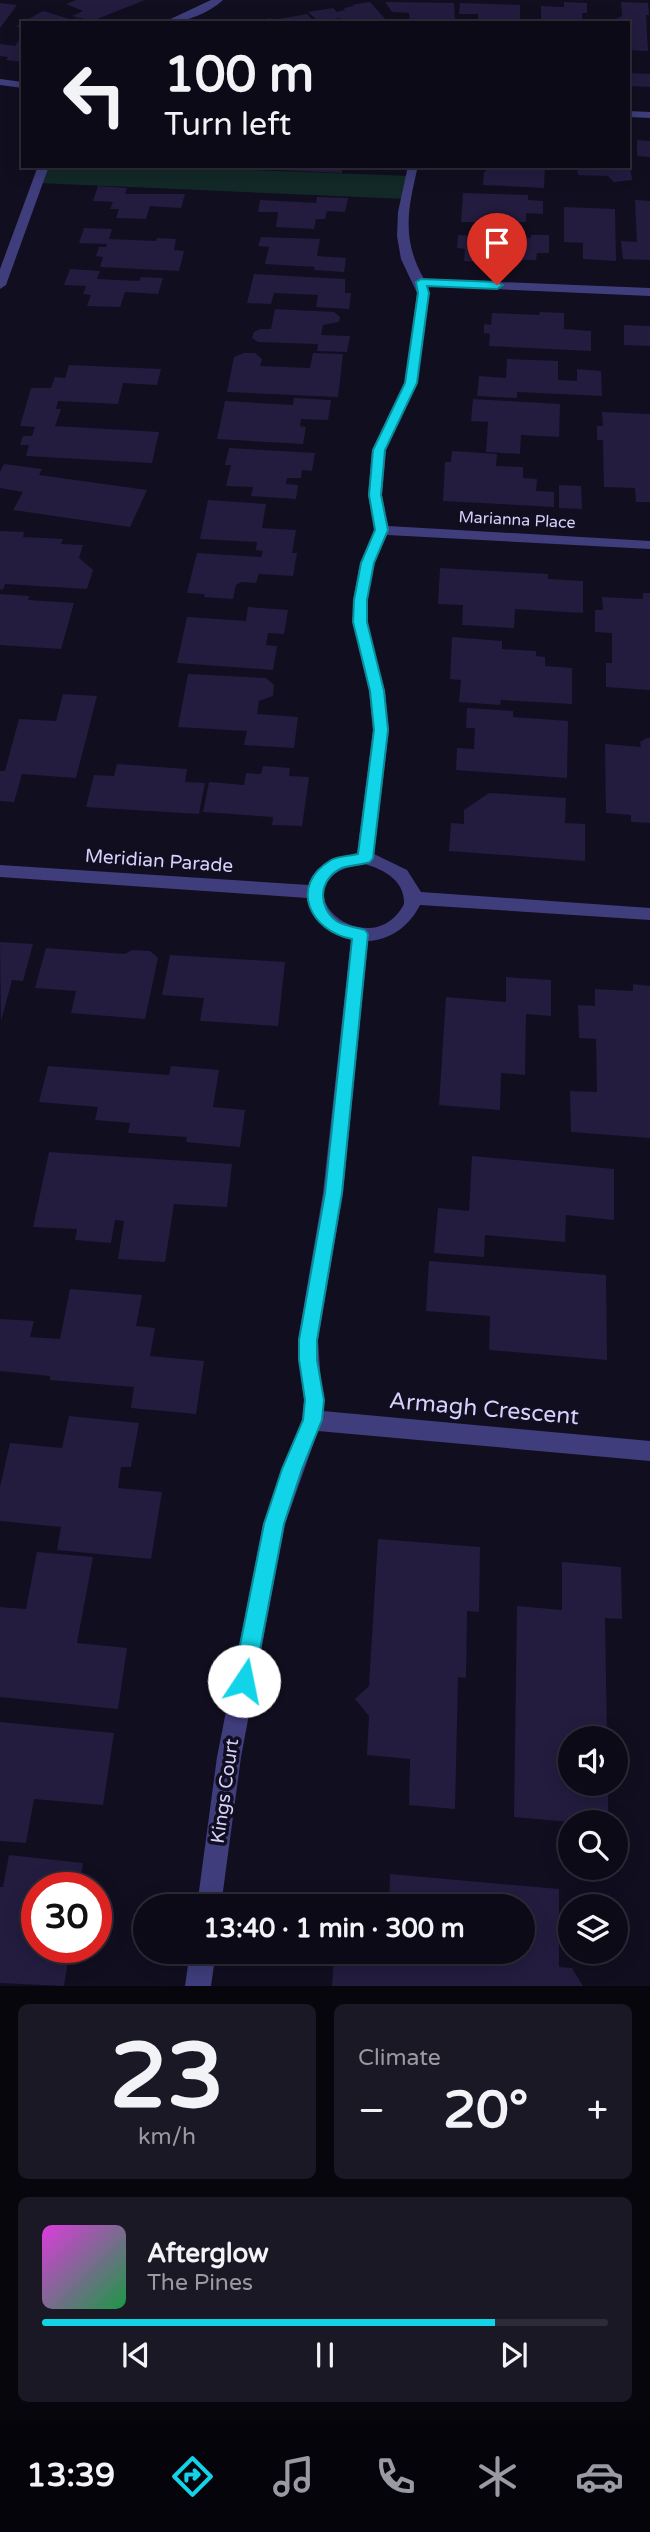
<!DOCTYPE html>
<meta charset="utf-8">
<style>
body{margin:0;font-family:"Varela Round",sans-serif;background:#1b1825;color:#f1f3f6;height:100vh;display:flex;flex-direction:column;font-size:26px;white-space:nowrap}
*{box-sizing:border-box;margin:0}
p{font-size:23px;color:#9a9aa2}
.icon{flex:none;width:38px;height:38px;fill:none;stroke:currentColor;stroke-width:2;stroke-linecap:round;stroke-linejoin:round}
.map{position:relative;height:1986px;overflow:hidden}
.sheet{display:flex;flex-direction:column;gap:18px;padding:18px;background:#07060d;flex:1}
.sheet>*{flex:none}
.guide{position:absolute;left:21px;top:21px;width:609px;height:147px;border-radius:0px;box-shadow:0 4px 18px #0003,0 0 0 2px #2d2b37;background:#0d0a18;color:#f1f3f6;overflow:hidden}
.fabs{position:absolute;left:558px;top:1726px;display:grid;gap:14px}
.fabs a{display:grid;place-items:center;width:70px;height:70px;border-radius:50%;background:#0d0a18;box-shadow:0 4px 18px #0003,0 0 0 2px #2d2b37;font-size:35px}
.speed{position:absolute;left:21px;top:1872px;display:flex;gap:14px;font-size:35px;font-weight:700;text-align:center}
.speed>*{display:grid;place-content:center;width:91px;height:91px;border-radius:50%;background:#0d0a18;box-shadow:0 4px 18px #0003,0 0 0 2px #2d2b37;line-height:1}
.speed .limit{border:10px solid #d22;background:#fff;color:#111}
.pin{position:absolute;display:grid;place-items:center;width:60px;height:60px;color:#fff;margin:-72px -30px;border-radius:50% 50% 50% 0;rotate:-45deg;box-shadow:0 0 7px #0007}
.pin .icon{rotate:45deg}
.me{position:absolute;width:77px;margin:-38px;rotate:11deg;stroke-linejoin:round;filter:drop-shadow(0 0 5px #0008)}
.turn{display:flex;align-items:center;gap:24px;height:147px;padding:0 28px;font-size:32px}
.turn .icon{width:91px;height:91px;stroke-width:2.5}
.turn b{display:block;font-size:49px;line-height:60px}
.big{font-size:52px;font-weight:700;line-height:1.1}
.sheet .tile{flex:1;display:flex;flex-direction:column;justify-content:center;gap:10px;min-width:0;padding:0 24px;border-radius:10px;background:#1b1825}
.sheet .dial{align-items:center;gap:0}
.dial b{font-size:91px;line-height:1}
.song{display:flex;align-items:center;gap:21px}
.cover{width:84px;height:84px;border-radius:10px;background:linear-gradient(135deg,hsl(300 70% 55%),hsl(140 70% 35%))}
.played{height:7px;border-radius:4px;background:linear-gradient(90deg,#11d4e8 80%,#2d2b37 80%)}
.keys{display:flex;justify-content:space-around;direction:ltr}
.heat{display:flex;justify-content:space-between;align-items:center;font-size:38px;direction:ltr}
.sheet .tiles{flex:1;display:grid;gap:18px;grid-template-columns:1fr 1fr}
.tile:last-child{grid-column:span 2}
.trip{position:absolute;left:133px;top:1894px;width:402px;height:70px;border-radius:35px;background:#0d0a18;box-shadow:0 4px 18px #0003,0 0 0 2px #2d2b37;font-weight:700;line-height:70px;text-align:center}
.dock{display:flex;height:112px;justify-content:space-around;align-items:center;background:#05040a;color:#9a9aa2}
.dock .icon{width:49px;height:49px}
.dock .active{color:#11d4e8}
.dock b{font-size:32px;color:#f1f3f6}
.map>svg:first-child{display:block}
.green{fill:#122928}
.building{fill:#231c3f}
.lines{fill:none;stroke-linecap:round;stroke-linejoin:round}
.minor{fill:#3f3d7c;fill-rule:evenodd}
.route{fill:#11d4e8;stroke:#0b8a97;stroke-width:2}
.labels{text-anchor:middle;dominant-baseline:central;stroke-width:7;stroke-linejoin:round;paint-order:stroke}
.far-street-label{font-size:16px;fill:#d5d1fc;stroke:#110e20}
.street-label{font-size:19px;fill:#d5d1fc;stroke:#110e20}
.near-street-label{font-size:23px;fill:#d5d1fc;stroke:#110e20}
</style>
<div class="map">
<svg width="650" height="1986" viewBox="0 0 650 1986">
<rect width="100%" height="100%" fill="#110e20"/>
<!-- green -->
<polygon class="green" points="44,166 150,166 410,176 406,199 38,183"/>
<!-- building -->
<g class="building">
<polygon points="76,0 145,0 92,21 72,16 83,11 66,4"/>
<polygon points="370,2 388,22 344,23 340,18 319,22 308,12 333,8 337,12 345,10 344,8 354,6 352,5"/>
<polygon points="385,2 454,3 455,23 410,23 409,13 392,12"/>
<polygon points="564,2 587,3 587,13 582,13 583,23 541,23 541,6 564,7"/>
<polygon points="621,2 648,3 649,15 646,15 648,51 628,50 628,23 604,23 604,19 616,19 622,16"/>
<polygon points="0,3 17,5 0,28"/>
<polygon points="460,3 520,5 520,23 478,23 478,14 459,14"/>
<polygon points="43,11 73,20 77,18 90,23 23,23 23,28 16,26"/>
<polygon points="307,14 316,23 252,23 270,18 273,20"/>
<polygon points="19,40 23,40 23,62 6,60 8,57 0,56 0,44 15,46"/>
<polygon points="629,73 650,74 650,87 630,86"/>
<polygon points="637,140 650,141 650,157 637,156"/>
<polygon points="628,152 632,180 614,182 608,176 578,175 577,166 628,166"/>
<polygon points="256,166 343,166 342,173 256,169"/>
<polygon points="475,166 545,166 544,188 483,185 484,172 487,170 474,169"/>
<polygon points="98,186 127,188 125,194 185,194 181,208 150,206 146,219 116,218 119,209 110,209 113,202 93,201"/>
<polygon points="463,193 528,195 528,200 543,201 543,214 526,213 526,222 461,222"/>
<polygon points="317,197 348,198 345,212 327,211 325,219 316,219 314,229 276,227 278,212 258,212 260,200 316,203"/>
<polygon points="635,200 650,201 650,260 623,259 621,241 637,242"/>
<polygon points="564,207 615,209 616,261 583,259 583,243 564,242"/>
<polygon points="84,228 112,229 109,239 156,241 157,238 176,239 174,250 184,251 179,271 100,267 103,257 96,256 99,247 106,247 107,244 79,243"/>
<polygon points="458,235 531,238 531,235 549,235 549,253 537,253 536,260 494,259 494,263 464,261 465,249 457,248"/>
<polygon points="261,237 320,239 317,256 346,258 344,272 314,270 315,267 265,264 269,247 258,246"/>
<polygon points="70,269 100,271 97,279 139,281 141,277 163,278 158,294 125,292 120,307 87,306 91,295 83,294 86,286 64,285"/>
<polygon points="254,274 345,279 345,293 351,293 349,309 316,307 318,295 274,293 271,304 247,303"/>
<polygon points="275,309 334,312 340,317 339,322 323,325 321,335 350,336 347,352 317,351 318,344 258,342 252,338 254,332 260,329 271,329"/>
<polygon points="540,312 564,313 564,329 591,331 591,351 489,346 490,334 484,333 484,324 491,325 492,313 539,315"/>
<polygon points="624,325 650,326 650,346 624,345"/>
<polygon points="244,353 255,353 262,359 260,366 310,368 313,353 343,354 338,397 227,392 234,357"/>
<polygon points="507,359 558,361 558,380 577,381 577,369 601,371 602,396 517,392 517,398 477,396 479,376 506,378"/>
<polygon points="69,365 161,369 157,385 123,383 118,404 58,401 56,409 61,409 55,426 159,432 152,463 26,456 29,445 20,445 23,436 32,436 35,427 20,426 31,388 51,388 55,377 65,378"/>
<polygon points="294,398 331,400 328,420 301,419 300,426 306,427 303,444 217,439 225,401 293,405"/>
<polygon points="473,399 560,404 559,437 521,435 520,454 486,452 488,422 471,421"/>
<polygon points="602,412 650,414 650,502 636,502 635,488 604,487 603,440 597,440 597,426 603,426"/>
<polygon points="229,448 315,453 312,471 302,470 301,478 287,478 286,484 298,485 296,499 251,496 253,487 226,486 231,465 225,465"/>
<polygon points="452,451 497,454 496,466 523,467 523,478 537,479 536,491 554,492 554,507 443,501 445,462 451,462"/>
<polygon points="4,464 42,469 39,475 147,490 130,527 13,510 23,492 0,488 0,472"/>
<polygon points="559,485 581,486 582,509 559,508"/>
<polygon points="208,500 266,504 262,528 296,530 292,553 297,553 293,576 259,574 256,583 241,582 236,585 233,599 204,597 205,594 187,593 197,553 261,557 263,551 256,550 257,542 200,539"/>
<polygon points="0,531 24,532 23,537 63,539 61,544 83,545 79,558 93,570 87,589 5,584 3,590 0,589"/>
<polygon points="440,568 548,574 548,579 583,581 583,613 515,609 514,628 462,625 463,605 438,604"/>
<polygon points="643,593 650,593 650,690 606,687 606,663 612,663 612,633 595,632 595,610 603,610 602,597 643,599"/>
<polygon points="0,594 29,596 28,600 74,603 61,649 0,645"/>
<polygon points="248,607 288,610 284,634 268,633 266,645 277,646 273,670 177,663 187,617 246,621"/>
<polygon points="452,637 502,641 502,649 536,651 536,656 545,657 545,666 572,668 572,704 501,700 500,705 459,702 461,680 450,679"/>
<polygon points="188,674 266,678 274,685 273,696 259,701 257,714 298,717 294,748 244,745 247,731 178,727"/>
<polygon points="63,694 97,696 76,778 22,774 14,802 0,801 0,771 5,771 19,719 56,721"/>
<polygon points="467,708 513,711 513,717 568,721 567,778 456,770 457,748 474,749 475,728 466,728"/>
<polygon points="647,738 650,738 650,823 631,822 631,815 606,813 605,744 641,747 640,742"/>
<polygon points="117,764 187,769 185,782 205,783 199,814 86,807 94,775 114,776"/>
<polygon points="263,766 290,768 289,776 309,777 302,826 272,825 273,817 203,812 209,782 244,785 246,773 261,774"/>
<polygon points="489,793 566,798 565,823 585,824 585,861 449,851 451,823 464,824 464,810"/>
<polygon points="0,942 33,944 23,981 12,980 1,1021"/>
<polygon points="46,948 125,954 132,950 150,951 158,958 145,1019 71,1013 76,991 35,988"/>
<polygon points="170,955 285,962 278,1026 200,1021 204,998 162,995"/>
<polygon points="506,977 551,980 551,1016 526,1014 525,1075 501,1073 500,1110 439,1105 446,997 506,1002"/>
<polygon points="633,984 650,986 650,1138 571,1132 570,1091 597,1092 596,1039 579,1038 578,1005 595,1006 595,989 633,991"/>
<polygon points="48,1066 169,1075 171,1066 219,1070 213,1107 245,1110 240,1147 186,1142 187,1137 128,1133 130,1123 95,1120 98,1107 39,1102"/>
<polygon points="49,1152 232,1164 227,1207 174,1204 165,1262 118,1259 124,1221 115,1220 111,1243 75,1240 77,1229 33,1227"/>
<polygon points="472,1156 614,1169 614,1220 566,1215 565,1242 485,1235 484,1257 434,1253 438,1208 469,1211"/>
<polygon points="429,1261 606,1275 607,1360 489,1350 490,1316 426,1311"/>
<polygon points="70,1289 142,1295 136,1326 155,1328 150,1356 204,1361 196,1414 131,1408 134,1387 50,1380 50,1376 0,1371 0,1319 34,1321 30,1337 60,1339"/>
<polygon points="69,1416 139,1423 131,1467 121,1467 118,1488 162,1492 151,1559 57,1550 61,1527 0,1521 0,1487 10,1443 62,1448"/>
<polygon points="378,1539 480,1547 479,1612 467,1611 466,1678 458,1677 455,1809 409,1805 410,1759 367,1755 369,1716 355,1699 369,1686"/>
<polygon points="37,1552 93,1557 77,1643 127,1648 118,1709 0,1697 0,1607 26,1609"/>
<polygon points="562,1562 621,1567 622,1619 605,1618 607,1738 570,1738 570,1783 608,1783 608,1822 570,1822 514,1817 517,1606 562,1610"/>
<polygon points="0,1722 114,1733 103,1805 34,1799 26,1843 0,1841"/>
<polygon points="9,1855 83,1863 79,1888 37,1888 37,1948 70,1948 64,1986 0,1983 0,1887 3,1887"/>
<polygon points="390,1874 559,1889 559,1967 572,1968 583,1986 332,1986 334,1957 385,1961 386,1951 523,1951 523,1906 389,1906"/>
</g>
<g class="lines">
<!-- minor -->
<g class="minor">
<path d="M211 0H223C208 14 183 23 162 23Z"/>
<polygon points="0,79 23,82 23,88 0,85"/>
<polygon points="628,111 650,112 650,118 628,117"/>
<polygon points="38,166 49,166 6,285 0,289 0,269"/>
<path d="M408 166H418C408 208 401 239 424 279L650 288V296L427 286 429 293 417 383 386 450 382 495 388 526 650 541V549L387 535 374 563 367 600V622L385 691 389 730 374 854 407 870 421 892 650 908V920L420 905C410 925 391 940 368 941L343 1193 318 1340 323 1411 650 1441V1461L318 1431 285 1524 241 1757 221 1906H197L217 1757 263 1524 302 1420 304 1400 298 1340 323 1193 351 940C328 933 314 920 307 898L0 877V865L309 885C315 862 337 858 357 854L373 730 369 691 353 622V600L360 563 375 530 368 495 372 450 405 383 417 293 401 259 397 236 398 212ZM365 864C385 870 405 881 404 904 374 962 289 901 339 871 346 867 357 866 365 864Z"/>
<polygon points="190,1951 216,1951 211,1986 185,1986"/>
</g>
</g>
<!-- route -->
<path class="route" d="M421 279 497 282 503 285 497 289 427 286 429 293 417 383 385 450 381 495 388 530 374 563 367 600V622L384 691 388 730 373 858 370 862C362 865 351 865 342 868 318 879 317 908 338 922 347 927 356 927 365 930L368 934 342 1193 317 1340V1360L324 1400 322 1420 302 1469 284 1524 254 1681 251 1688 244 1691 236 1688 233 1681 264 1524 282 1469 303 1420 305 1400 299 1360V1340L325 1193 352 939C310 931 288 886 331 860 338 856 350 856 358 854L374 730 370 691 353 622 354 600 361 563 375 530 369 495 373 450 405 383 418 293 416 282Z"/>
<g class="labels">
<!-- far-street labels -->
<g class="far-street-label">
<text transform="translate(517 520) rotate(3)">Marianna Place</text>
</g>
<!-- street labels -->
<g class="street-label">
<text transform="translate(159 861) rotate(4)">Meridian Parade</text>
<text transform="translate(225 1791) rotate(-82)">Kings Court</text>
</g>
<!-- near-street labels -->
<g class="near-street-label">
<text transform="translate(484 1409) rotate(5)">Armagh Crescent</text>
</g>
</g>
</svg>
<div class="fabs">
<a><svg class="icon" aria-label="sound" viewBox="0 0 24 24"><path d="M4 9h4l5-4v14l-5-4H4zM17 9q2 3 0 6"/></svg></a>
<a><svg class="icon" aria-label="search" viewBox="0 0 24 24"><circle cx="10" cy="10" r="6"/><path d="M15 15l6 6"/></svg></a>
<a><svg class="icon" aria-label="layers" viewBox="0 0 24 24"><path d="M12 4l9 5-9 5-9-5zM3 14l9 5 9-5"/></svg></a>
</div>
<div class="speed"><div class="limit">30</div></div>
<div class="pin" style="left:497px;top:285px;background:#d93025"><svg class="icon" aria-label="arrive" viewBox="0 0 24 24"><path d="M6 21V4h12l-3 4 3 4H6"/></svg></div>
<svg class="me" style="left:244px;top:1681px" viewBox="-20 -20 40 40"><circle r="19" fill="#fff"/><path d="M0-13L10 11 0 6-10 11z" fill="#11d4e8"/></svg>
<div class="trip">13:40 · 1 min · 300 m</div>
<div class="guide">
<div class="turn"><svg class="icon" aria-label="left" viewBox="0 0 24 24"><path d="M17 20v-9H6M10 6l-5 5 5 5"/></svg><div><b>100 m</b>Turn left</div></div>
</div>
</div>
<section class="sheet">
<div class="tiles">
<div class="tile dial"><b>23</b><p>km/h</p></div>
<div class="tile"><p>Climate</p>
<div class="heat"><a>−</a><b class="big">20°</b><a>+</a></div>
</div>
<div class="tile">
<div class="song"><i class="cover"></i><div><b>Afterglow</b><p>The Pines</p></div></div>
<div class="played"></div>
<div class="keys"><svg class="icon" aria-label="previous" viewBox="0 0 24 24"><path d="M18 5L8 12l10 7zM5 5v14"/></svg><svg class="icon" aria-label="pause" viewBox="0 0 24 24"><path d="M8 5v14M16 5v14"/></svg><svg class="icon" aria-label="next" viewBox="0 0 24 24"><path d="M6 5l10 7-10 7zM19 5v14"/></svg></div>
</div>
</div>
</section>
<nav class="dock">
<b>13:39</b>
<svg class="icon active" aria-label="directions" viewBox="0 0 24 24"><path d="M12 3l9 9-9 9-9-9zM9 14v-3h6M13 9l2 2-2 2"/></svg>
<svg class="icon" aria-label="music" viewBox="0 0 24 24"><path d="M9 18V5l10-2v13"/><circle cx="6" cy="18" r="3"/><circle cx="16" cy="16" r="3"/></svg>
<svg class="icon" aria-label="phone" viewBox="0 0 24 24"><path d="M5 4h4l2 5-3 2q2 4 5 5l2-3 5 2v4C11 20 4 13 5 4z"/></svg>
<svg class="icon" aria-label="climate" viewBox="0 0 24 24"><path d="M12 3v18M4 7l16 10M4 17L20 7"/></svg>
<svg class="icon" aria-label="car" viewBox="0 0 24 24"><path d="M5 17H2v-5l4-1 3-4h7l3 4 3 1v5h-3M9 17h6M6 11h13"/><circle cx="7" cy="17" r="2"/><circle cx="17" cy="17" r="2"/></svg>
</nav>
